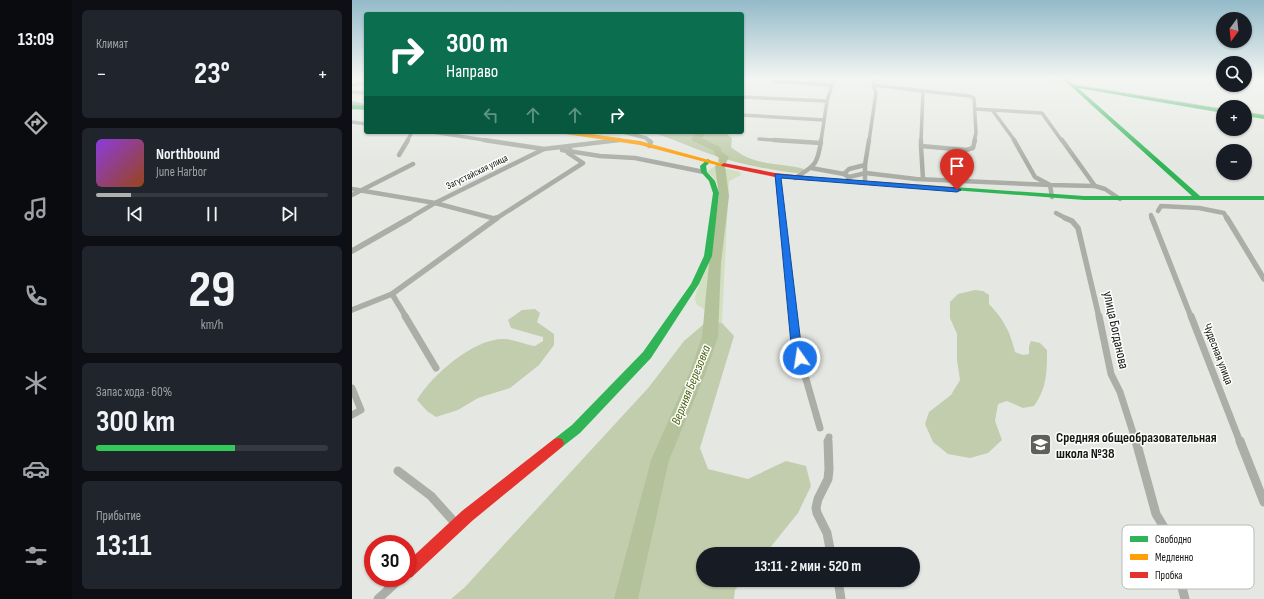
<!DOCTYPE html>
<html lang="ru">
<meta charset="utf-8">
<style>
body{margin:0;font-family:"Sofia Sans Condensed",sans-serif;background:#20242c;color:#f1f3f6;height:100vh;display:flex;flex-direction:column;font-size:15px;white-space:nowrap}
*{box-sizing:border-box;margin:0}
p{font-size:13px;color:#9ea1a6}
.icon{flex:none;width:22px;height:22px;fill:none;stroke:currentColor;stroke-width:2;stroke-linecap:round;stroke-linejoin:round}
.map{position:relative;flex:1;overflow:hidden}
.side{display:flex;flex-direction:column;gap:10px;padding:10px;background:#0d0f14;width:280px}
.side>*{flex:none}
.banner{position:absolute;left:12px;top:12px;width:380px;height:122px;border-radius:4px;box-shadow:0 1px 3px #0004;background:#0b6e4f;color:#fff;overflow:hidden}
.needle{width:26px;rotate:195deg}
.buttons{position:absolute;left:864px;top:12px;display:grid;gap:8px}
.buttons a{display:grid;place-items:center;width:36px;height:36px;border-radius:50%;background:#171b24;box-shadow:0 1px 3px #0004;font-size:20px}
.speed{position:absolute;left:12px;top:535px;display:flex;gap:8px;font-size:20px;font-weight:700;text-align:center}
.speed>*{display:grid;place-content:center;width:52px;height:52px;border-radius:50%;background:#171b24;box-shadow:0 1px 3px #0004;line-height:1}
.speed .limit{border:6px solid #d22;background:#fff;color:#111}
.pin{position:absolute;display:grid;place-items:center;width:34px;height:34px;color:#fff;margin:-41px -17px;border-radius:50% 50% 50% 0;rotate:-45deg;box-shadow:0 0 4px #0007}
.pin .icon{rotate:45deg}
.me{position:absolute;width:44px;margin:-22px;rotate:347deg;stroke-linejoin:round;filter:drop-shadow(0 0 3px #0008)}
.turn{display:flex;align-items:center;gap:14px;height:84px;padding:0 16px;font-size:18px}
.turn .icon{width:52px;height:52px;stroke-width:2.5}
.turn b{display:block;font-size:28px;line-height:34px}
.lanes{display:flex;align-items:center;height:38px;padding:0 16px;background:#0003;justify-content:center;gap:20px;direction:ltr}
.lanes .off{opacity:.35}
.big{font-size:30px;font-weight:700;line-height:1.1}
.side .card{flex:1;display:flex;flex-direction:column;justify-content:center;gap:6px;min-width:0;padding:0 14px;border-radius:6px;background:#20242c}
.side .dial{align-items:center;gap:0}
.dial b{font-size:52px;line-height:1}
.song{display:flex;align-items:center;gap:12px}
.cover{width:48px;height:48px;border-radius:6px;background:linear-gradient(135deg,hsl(270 70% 55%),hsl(20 70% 35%))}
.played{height:4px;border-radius:2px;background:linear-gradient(90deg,#afb1b0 15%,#363941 15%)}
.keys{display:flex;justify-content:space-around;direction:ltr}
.heat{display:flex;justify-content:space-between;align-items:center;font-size:22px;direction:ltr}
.charge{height:6px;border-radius:3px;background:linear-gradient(90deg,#34c759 60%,#363941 0)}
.trip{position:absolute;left:344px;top:547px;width:224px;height:40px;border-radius:20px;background:#171b24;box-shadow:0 1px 3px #0004;font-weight:700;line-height:40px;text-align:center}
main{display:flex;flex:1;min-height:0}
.tabs{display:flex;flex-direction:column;width:72px;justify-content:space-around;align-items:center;background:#090b0e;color:#9ea1a6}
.tabs .icon{width:28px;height:28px}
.tabs .selected{color:#afb1b0}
.tabs b{font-size:18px;color:#f1f3f6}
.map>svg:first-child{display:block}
.green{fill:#d3dfc1}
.forest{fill:#c1cdad}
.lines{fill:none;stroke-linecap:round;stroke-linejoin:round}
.river{fill:#b4c29b;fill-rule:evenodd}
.street-far4{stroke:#abaea6;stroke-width:3.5}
.street-far3{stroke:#abaea6;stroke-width:4.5}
.street-far2{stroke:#abaea6;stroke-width:5.5}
.street-far1{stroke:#abaea6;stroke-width:7}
.street{stroke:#abaea6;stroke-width:9}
.fast{fill:#30b455;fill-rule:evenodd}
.slow{fill:#ff9f0a;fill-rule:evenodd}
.jam{fill:#e5322d;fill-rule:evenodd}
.tram{stroke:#adafaa;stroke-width:1}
.route{fill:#1a73e8;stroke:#114b97}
.labels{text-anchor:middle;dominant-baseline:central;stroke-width:3;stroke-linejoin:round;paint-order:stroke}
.far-street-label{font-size:10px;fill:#161813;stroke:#fff}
.street-label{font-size:12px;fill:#161813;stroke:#fff}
.water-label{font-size:13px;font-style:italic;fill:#4b6110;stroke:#fff}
.near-street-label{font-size:14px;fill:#161813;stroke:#fff}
.near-poi-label{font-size:14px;font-weight:bold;fill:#161813;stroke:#fff;text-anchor:start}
.key{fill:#fff;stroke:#b9bab8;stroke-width:1}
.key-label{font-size:11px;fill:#161813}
</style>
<main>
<nav class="tabs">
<b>13:09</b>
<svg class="icon selected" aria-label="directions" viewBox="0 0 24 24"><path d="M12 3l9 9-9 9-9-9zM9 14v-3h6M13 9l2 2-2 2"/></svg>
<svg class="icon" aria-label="music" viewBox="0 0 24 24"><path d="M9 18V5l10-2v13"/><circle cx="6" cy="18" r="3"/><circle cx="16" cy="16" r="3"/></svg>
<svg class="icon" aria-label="phone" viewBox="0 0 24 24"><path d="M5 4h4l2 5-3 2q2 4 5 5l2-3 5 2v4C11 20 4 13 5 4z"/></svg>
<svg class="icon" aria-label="climate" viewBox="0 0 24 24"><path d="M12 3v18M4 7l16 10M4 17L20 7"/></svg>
<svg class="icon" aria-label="car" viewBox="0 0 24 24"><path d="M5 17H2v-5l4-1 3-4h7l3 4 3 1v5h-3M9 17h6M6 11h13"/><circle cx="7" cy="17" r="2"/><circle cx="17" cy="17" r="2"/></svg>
<svg class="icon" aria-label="filters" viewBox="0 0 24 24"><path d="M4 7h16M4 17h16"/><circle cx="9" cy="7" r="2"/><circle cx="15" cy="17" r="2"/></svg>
</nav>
<section class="side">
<div class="card"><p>Климат</p>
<div class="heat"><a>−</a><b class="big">23°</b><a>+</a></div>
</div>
<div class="card">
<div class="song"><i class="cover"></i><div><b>Northbound</b><p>June Harbor</p></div></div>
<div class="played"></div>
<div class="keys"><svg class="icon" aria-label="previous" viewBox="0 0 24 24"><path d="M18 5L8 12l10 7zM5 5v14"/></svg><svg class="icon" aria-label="pause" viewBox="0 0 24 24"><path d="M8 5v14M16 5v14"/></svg><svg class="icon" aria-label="next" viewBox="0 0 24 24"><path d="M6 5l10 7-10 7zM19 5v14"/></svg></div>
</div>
<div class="card dial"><b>29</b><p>km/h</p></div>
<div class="card"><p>Запас хода · 60%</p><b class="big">300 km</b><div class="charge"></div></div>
<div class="card"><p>Прибытие</p><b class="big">13:11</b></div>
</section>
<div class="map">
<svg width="912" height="599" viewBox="0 0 912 599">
<rect width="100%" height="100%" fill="#e5e8e2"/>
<!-- green -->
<path class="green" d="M361 167H367L388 172 389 175 377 181 370 323H353L357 316 352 309 345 305 343 300 344 293 359 257 369 195C367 185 363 177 355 172Z"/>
<!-- forest -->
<g class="forest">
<path d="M298 132H318L333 134 340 132H372L380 138 379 147C403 167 424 162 452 169L450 172 445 173C417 170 388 164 361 155 340 148 320 138 298 132Z"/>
<path d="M623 290 631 291 637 295V304C652 320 658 331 663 352L671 355 677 354V346L679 341 688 343 695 350C695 372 695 388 682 406L671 408 655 401 646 404 643 421 650 440 636 453 618 458 596 454 581 442 573 424 577 412 599 395 608 380 605 360V334L598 318V302L606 294Z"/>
<path d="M183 309 188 313 185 322 202 334V345L187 365 158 388 126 398 106 410 84 417 75 411 65 400C80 375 120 340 150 339 159 338 173 345 183 346L191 341V337L159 328 156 320 170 310Z"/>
<polygon points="353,323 370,323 382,336 348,448 356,469 396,479 434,461 454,466 459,486 446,513 413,554 351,554 351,580 391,580 383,590 382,599 99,599 113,587 297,387 332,341"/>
</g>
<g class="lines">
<!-- river -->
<polygon class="river" points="346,132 355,132 350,138 368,147 370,152 377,157 374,163 371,164 373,166 377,196 369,263 366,337 354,372 317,460 286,599 262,599 299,460 338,372 350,337 357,263 367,196 363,166 368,163 366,161 367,158 363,155 361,150 341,141 339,139"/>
<!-- street-far4 -->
<g class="street-far4">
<polyline points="524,79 521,85 571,91"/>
<polyline points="422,81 480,85"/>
<polyline points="0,85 14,82"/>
<polyline points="0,92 14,93"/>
<polyline points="390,97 475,101"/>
<polyline points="0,103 10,105 0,108"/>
<polyline points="623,109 690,113 710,141"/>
<polyline points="641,111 663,141"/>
<polyline points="390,115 472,120"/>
<polyline points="0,122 14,124"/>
<polyline points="80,132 139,141"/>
<polyline points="271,132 294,138 298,141"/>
<polyline points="407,139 437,141"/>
<polyline points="55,141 60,132"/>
<polyline points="259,141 267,140"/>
<polyline points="469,141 475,101 482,79"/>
<polyline points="517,141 524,93 521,85"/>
<polyline points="569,141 571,91 618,96 622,98 624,133 622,141"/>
</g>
<!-- street-far3 -->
<g class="street-far3">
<polyline points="132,140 192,149"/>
<polyline points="296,140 299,142 297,146"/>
<polyline points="422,140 469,143"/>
<polyline points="662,140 683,177 698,185 743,186 710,140"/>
<polyline points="569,146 614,150 621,148 623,140"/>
<polyline points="569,146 571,179"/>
<polyline points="569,146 569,140"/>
<polyline points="210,150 248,156 283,158 352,172"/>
<polyline points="47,155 56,140"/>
<polyline points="459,168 492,174 497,177 496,179"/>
<polyline points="492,174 497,169 513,165"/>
<polyline points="425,176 430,219"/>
<polyline points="497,177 514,173 564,179 698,185 700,197"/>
<path d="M443 178C463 166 466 164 469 140"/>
<polyline points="513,183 513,165 517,140"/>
<polyline points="743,186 753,189 768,199"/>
<polyline points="0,189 83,203 144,219"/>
<polyline points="0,195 61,164"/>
<polyline points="806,211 809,206 847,208 872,213 875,219"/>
<polyline points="704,213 715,219"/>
<polyline points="799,215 800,219"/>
<polyline points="145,218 231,163 216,153 218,149"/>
<polyline points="56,219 83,203 192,149 267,140"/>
</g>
<!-- street-far2 -->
<g class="street-far2">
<polyline points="430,218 441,317"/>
<polyline points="713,218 720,221 726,228 747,317"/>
<polyline points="800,218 839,317"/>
<polyline points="875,218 912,279"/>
<polyline points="0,251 58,218"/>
<polyline points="40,294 54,317"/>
<polyline points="0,310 40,294 145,218 144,218"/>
</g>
<!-- street-far1 -->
<g class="street-far1">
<polyline points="53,316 84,368"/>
<polyline points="441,316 444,344 468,428"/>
<polyline points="747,316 759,374 768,392 784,442"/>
<polyline points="839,316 888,442"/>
<polyline points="0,388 9,410 0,415"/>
<polyline points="476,442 477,437"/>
</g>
<!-- street -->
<g class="street">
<polyline points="476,441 477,469 476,479 466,499 464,508 465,513 475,533 479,554"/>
<polyline points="784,441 804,514 813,529 819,545 833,599"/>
<polyline points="888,441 912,502"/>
<polyline points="46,471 79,496 105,525"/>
<polyline points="486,580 489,599"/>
<polyline points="26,599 49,578"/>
</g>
<!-- fast -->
<g class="fast">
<polygon points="711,79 716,79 722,85 871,109 871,113 726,88 848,196 912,196 912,200 732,200 600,190 600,188 602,187 732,196 840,196"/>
<polygon points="0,105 14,106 14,110 0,109"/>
<polygon points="893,112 912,115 912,119 893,116"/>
<polygon points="356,159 359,161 354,166 355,172 363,181 367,193 360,256 347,284 299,358 228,433 210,447 206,448 202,447 200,443 202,439 220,425 291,352 339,284 352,256 361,193 357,181 349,172 348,166"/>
</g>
<!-- slow -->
<g class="slow">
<polygon points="691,79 700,79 710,82 708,83"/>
<polygon points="210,132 225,132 288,141 375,165 372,167 288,145 213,134"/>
<polygon points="462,177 602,187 605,189 602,191 460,180 459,179"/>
</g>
<!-- jam -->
<g class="jam">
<polygon points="372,163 423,173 462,177 465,179 462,181 423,177 370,166 369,165"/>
<polygon points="206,438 210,439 212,443 210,447 120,521 60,577 55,579 52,578 55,578 55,562 110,511 202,439"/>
</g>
<!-- tram -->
<g class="tram">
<polyline points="708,79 718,84 871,109"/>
<polyline points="893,112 912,115"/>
</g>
</g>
<!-- sky -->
<linearGradient id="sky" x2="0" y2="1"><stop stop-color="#93bac9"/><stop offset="0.48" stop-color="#f3f5f2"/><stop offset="1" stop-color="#f3f5f2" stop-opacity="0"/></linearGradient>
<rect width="912" height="163" fill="url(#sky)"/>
<!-- route -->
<polygon class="route" points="423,174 605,188 609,190 605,192 429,178 449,344 454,358 452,360 445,360 439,344"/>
<!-- icons -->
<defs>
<symbol id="school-square" viewBox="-11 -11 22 22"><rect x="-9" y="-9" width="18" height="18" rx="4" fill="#5e615b" stroke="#fff"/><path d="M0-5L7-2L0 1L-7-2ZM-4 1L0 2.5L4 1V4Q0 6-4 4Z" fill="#fff"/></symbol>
</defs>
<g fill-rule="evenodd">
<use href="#school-square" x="676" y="432" width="25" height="25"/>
</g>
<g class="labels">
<!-- far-street labels -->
<g class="far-street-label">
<text transform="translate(125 172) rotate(-26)">Загустайская улица</text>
</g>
<!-- street labels -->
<g class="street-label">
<text transform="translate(866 354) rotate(69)">Чудесная улица</text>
</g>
<!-- water labels -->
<g class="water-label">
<text transform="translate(339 385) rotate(-68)">Верхняя Березовка</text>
</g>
<!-- near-street labels -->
<g class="near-street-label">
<text transform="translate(764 330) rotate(78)">улица Богданова</text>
</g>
<!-- near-poi labels -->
<g class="near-poi-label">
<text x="704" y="437">Средняя общеобразовательная<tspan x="704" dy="16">школа №38</tspan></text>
</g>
</g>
<!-- legend -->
<rect x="770" y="525" width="132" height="64" rx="6" class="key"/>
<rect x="778" y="536" width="18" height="6" fill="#30b455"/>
<rect x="778" y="554" width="18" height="6" fill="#ff9f0a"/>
<rect x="778" y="572" width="18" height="6" fill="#e5322d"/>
<g class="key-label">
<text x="803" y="543">Свободно</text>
<text x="803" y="561">Медленно</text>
<text x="803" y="579">Пробка</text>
</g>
</svg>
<div class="buttons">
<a><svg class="needle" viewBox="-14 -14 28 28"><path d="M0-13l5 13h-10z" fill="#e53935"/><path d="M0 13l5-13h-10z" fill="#9ea1a6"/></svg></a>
<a><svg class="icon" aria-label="search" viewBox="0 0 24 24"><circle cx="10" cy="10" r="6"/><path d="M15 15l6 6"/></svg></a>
<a>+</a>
<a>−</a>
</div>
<div class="speed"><div class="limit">30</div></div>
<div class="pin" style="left:605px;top:190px;background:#d93025"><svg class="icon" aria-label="arrive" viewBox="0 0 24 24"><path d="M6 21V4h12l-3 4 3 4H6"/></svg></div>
<svg class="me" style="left:448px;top:358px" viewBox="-20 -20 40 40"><circle r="17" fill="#1a73e8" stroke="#fff" stroke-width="3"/><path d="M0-11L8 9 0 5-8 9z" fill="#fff"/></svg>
<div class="trip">13:11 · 2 мин · 520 m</div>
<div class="banner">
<div class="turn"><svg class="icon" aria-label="right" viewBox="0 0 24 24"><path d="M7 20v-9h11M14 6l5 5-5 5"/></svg><div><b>300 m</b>Направо</div></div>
<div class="lanes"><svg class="icon off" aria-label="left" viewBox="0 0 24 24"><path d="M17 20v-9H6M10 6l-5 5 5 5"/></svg><svg class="icon off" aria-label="ahead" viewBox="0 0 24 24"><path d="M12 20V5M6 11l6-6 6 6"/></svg><svg class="icon off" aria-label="ahead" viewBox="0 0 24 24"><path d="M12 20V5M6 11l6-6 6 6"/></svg><svg class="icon" aria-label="right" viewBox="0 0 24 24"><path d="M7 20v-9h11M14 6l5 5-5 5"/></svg></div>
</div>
</div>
</main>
